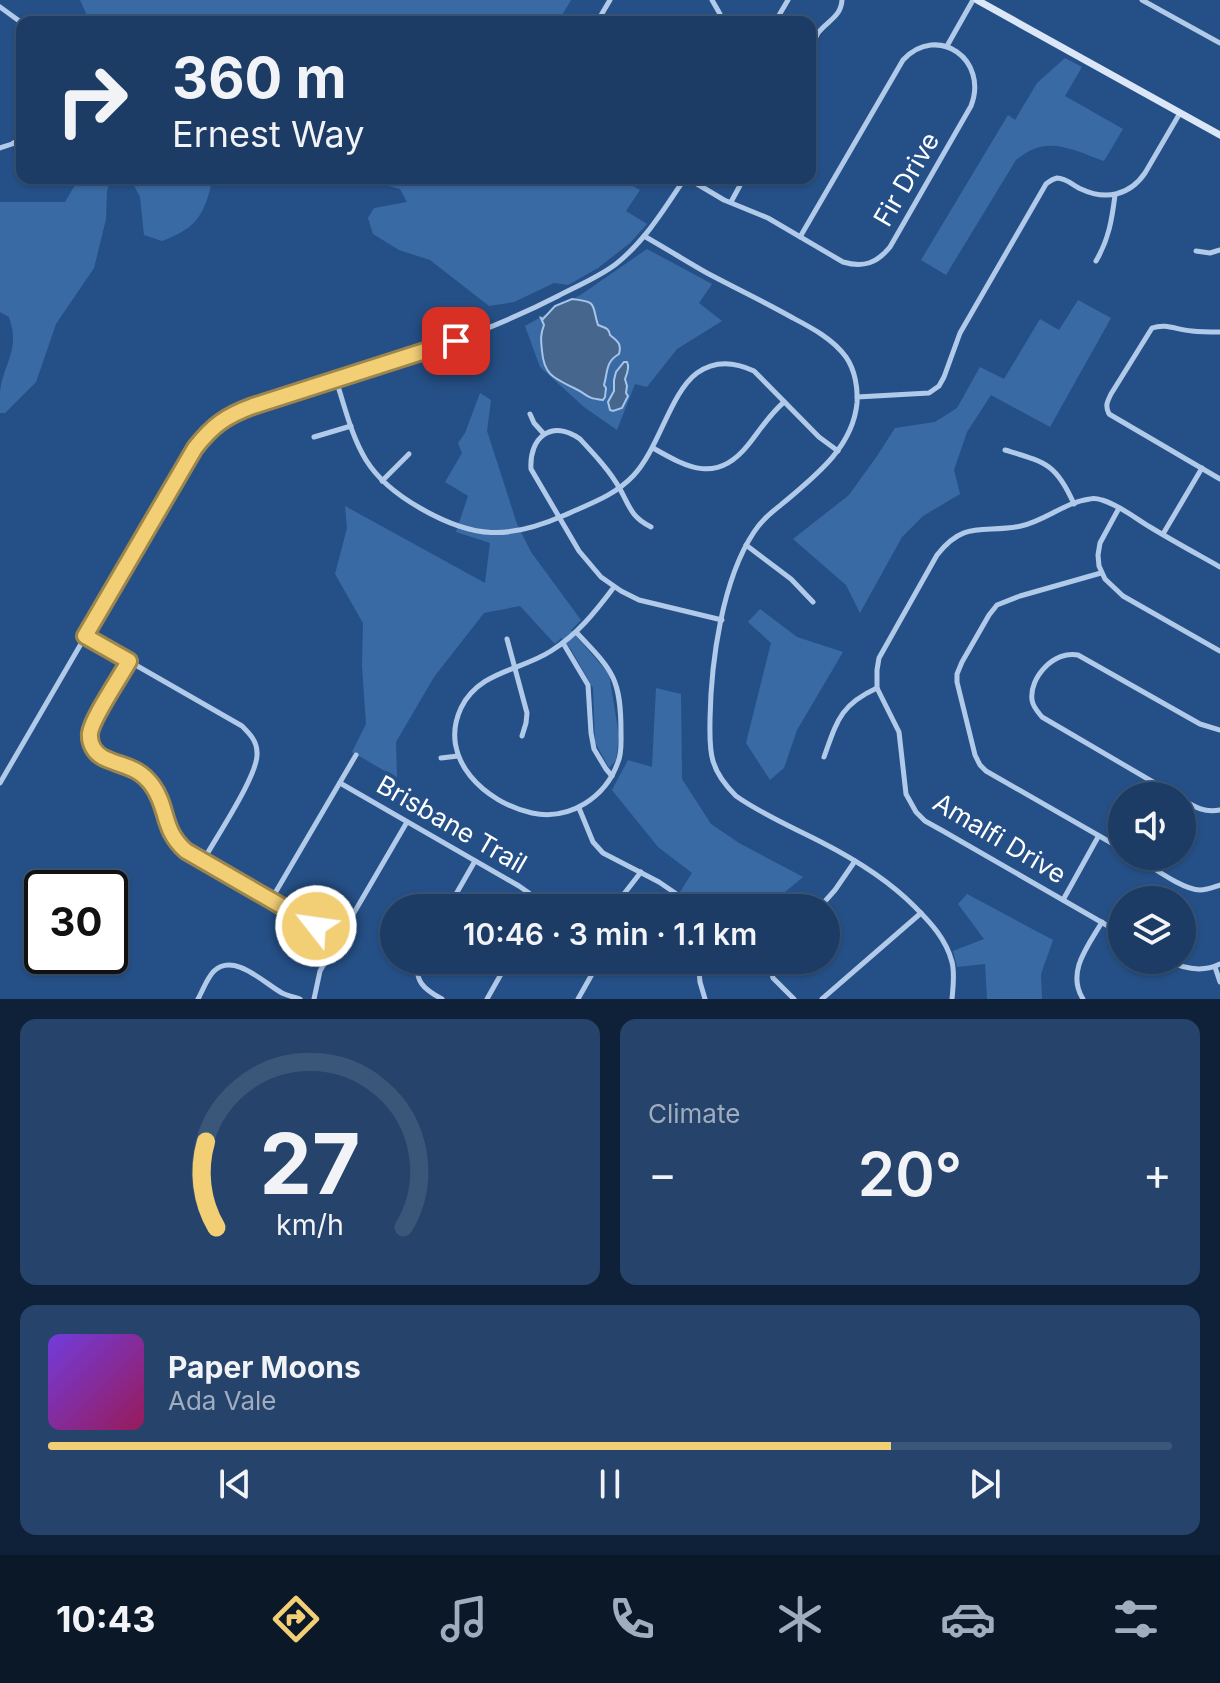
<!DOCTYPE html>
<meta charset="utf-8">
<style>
body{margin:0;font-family:Inter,sans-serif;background:#25436b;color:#f1f3f6;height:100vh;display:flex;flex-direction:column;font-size:30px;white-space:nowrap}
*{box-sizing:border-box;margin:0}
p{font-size:26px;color:#a0adbf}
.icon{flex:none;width:44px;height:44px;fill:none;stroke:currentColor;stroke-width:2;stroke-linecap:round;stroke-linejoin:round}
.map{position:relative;height:999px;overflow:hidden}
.panel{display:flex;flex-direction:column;gap:20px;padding:20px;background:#0f2138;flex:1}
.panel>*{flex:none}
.banner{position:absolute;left:16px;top:16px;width:800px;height:168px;border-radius:16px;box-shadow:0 2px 6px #0004,0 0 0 2px #3a5679;background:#1c3c65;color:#f1f3f6;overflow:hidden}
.controls{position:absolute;left:1108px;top:782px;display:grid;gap:16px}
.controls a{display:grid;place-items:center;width:88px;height:88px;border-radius:50%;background:#1c3c65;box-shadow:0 2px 6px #0004,0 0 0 2px #3a5679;font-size:40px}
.speed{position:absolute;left:24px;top:870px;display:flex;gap:16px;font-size:40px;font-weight:700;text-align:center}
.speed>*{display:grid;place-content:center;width:104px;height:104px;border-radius:50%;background:#1c3c65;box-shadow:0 2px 6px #0004,0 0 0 2px #3a5679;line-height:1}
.speed .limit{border:4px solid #111;border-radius:12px;background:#fff;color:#111}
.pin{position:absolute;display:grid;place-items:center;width:68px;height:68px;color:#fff;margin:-34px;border-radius:16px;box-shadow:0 4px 12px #0006}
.me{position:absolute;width:88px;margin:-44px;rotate:300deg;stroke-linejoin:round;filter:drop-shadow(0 0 6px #0008)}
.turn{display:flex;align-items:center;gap:28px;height:168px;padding:0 24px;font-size:36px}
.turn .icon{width:104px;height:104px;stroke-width:2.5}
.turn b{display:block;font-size:56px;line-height:68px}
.big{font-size:60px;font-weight:600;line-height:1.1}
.panel .tile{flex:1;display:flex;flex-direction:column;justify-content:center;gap:12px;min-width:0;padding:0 28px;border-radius:16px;background:#25436b}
.panel .dial{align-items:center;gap:0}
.dial svg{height:208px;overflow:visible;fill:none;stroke:#3a5679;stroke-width:7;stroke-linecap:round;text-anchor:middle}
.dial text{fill:#f1f3f6;stroke:none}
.song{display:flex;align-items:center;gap:24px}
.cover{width:96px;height:96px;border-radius:12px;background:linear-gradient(135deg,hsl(260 70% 55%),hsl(330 70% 35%))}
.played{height:8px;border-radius:4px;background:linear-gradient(90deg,#f2ce75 75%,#3a5679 75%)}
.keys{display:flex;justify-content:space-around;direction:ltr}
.heat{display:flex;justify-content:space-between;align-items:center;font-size:44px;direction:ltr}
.panel .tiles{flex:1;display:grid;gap:20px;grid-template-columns:1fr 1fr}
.tile:last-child{grid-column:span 2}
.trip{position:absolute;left:380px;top:894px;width:460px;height:80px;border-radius:40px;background:#1c3c65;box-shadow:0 2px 6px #0004,0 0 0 2px #3a5679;font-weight:600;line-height:80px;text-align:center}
.tabs{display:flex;height:128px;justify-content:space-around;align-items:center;background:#0b1828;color:#a0adbf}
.tabs .icon{width:56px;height:56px}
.tabs .on{color:#f2ce75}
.tabs b{font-size:36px;color:#f1f3f6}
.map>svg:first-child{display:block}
.green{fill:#3a6aa4}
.water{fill:#47668d;stroke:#a5c5e9;stroke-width:2}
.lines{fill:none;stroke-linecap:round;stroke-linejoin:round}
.street{stroke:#b1cae9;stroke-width:5}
.secondary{stroke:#dbe7f7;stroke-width:7}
.route-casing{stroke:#9d864c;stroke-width:20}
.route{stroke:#f2ce75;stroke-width:14}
.labels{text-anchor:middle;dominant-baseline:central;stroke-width:8;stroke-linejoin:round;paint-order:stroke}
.street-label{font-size:26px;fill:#fff;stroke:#255087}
</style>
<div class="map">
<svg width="1220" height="999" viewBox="0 0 1220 999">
<rect width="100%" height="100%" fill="#255087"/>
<!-- green -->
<g class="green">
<polygon points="80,0 571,0 558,22 90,22"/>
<path d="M1065 58 1082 67 1065 96 1123 129 1104 161C1071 149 1046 134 1016 160L946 275 921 260 1008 115 1015 120 1037 83Z"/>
<path d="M79 178H110L107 192 106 219 94 268 56 324 36 382 5 413H0C0 406 0 399 0 393 3 363 21 351 9 317L0 312V202H65Z"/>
<path d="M130 178H213C204 214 199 227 162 241L144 235 140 197Z"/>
<polygon points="371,178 619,178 640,190 626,211 647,224 630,243 598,268 568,285 554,283 514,302 489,306 430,260 399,250 373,234 368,218 374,208 407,202 400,189 377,183"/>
<polygon points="647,249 712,284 699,303 722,321 677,349 647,387 635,384 617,430 584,407 540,367 525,326 582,294"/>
<polygon points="1078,300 1111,318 1050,427 991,395 967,432 954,470 960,494 923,516 902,537 860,613 846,585 793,539 849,495 877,456 895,428 935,422 957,408 980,367 1004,379 1040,319 1059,330"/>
<polygon points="480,393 491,400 487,431 517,524 531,552 581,620 571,630 609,674 619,736 616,760 609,768 595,742 593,688 570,648 561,638 555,644 520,606 484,613 434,677 396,742 397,778 352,752 366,724 362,666 363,623 335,574 347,528 345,506 485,583 490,543 456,532 468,496 445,482 462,453 458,443 465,433"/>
<polygon points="760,609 797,637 843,652 797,730 784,768 770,780 746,743 771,643 748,622"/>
<polygon points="656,688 681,694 682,779 711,824 739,843 803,877 766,908 693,908 680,892 692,873 658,847 612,790 628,760 652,767"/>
<polygon points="967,894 1053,940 1041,974 1042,999 987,999 985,964 957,967 953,951 984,939 958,904"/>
</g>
<!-- water -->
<g class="water">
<path d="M572 299C599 302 591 304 598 325 604 328 609 327 610 335 617 341 622 343 619 354 605 362 608 372 604 385L606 388 605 397 603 400C584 398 589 395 574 388 554 378 544 375 542 351 541 341 540 335 544 325L541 318 543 319 555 306Z"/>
<path d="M624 362H627C630 367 627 374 625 379L627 386 626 393 628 396 622 408 613 411 610 410 608 402 614 391V380L616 372Z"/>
</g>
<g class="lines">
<!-- street -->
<g class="street">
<polyline points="712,0 720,14 720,22"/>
<polyline points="1142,0 1220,43"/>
<polyline points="0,7 22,23"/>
<polyline points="597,22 610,0"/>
<polyline points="775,22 788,0"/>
<polyline points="947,46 973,0"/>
<path d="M810 53C812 46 814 40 818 33 827 21 841 17 842 0"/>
<polyline points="0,148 12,144 22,138"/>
<path d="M687 178 724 200 768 218 843 262C864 268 877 263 890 247L971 106C989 60 938 23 903 60L800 237"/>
<polyline points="731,202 744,178"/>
<path d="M644 236C665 248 686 261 707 273 735 288 765 302 793 318 812 328 833 339 846 357 855 370 858 388 857 403 853 445 819 473 788 499 776 509 763 518 754 532 722 580 711 662 710 719 710 732 709 748 713 761 717 775 726 786 736 796 763 815 794 828 823 843 856 860 888 880 914 906 931 923 946 939 952 962 955 974 953 987 952 999"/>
<polyline points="1196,251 1210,253 1220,250"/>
<path d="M1096 261C1109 239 1112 219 1115 195"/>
<path d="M1220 332C1211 332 1201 332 1192 331 1176 330 1167 323 1152 328L1111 394C1107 402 1105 406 1109 414L1220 479"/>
<path d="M336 380C345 407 351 435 366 460 379 481 399 496 420 508 474 539 508 540 565 515 589 504 614 496 633 476 659 449 670 393 697 373 715 360 735 362 754 371L819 437 838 451"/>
<path d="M857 397 929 393 939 386 944 377 960 333 1046 184C1050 181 1052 179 1057 178 1066 178 1074 186 1081 189 1106 201 1130 195 1145 173L1180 113"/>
<polyline points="530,414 534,423 544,434"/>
<polyline points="314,437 351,426"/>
<path d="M653 448C688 468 717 484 748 445 760 430 769 415 784 402"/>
<path d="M1005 450C1045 462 1056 463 1074 504"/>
<polyline points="382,481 409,454"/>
<polyline points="1119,508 1100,543 1098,555 1099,566 1105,579 1123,596 1220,651"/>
<path d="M651 527C631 517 630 507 620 489 610 471 594 454 580 439 552 419 529 437 531 469L579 551 601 577 621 591 639 600 722 620"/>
<polyline points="1163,534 1202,468"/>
<polyline points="746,545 791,579 813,602"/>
<polyline points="1101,573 1020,596 997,605 989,615 962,662 957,674 957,682 975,755 980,765 986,771 1122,849"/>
<path d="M576 632C612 670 621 677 621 732 621 742 622 753 618 762 606 797 570 821 532 813 486 803 437 759 461 708 479 671 520 671 551 651 577 635 596 611 614 587"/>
<path d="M85 636 242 726C250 734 257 741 257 753 259 774 215 839 203 861"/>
<polyline points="507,639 527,713 526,723 522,736"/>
<polyline points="563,643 588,685 591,733 594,749 606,769 612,776"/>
<path d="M129 661C121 676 92 718 90 733 89 744 95 753 104 758 124 767 138 766 153 785 169 808 161 829 186 851L339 939"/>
<path d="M824 757C837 721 840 705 877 688"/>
<polyline points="441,758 458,756"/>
<path d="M0 783 195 448 208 431 218 423 235 413 253 406C356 373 461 346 558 296 577 286 599 277 616 264 645 241 665 208 685 178"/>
<polyline points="340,783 519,886 529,893 535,908"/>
<path d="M1177 796 1042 717C1038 712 1033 707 1032 700 1029 677 1055 650 1078 655L1200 724 1220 730"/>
<path d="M1182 799C1195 807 1204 813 1220 810"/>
<polyline points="579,808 593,842 603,853 659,882 678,895 689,908"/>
<path d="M1134 856C1150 865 1182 890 1200 890 1207 890 1214 887 1220 885"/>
<polyline points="271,900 356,755"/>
<polyline points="1063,900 1098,837"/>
<polyline points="448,908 475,861"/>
<polyline points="613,908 641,872"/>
<polyline points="819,908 835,890 855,861"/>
<path d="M1122 934 943 831 925 821 916 812 906 794 899 732 877 688V670L879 658 937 555C965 519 984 534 1021 526 1045 521 1065 502 1090 499 1093 498 1099 499 1102 500 1119 505 1135 518 1150 527 1173 541 1197 554 1220 567"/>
<path d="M419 960C413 981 425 990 442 999"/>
<polyline points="698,960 700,982 705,999"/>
<polyline points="769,960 773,978 794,999"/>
<path d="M1166 960C1184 969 1202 973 1220 964"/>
<polyline points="1215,967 1220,982"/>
<path d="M198 999C203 990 207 978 214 971 234 952 264 983 282 993 288 996 294 997 300 999"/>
<polyline points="314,999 320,971 407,822"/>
<polyline points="487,999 509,960"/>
<polyline points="578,999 600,960"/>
<polyline points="822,999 921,913"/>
<path d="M1083 999C1066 972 1088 946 1102 922"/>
</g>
<!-- secondary -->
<polyline class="secondary" points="977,0 1220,135"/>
</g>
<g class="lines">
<defs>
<path id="route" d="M316 926 186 851C161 829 169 808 152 785 138 766 123 767 104 758 94 753 89 743 90 733 92 718 121 676 129 661L85 636 195 448C213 425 226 416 253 406L456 341"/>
</defs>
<!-- route casing -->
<use href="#route" class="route-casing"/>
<!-- route -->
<use href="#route" class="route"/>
</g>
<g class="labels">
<!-- street labels -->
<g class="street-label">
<text transform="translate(906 179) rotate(-60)">Fir Drive</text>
<text transform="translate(452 824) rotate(30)">Brisbane Trail</text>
<text transform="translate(1000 838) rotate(31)">Amalfi Drive</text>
</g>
</g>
</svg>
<div class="controls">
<a><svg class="icon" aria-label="sound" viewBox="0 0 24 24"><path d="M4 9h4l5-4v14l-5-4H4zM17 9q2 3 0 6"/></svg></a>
<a><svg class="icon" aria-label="layers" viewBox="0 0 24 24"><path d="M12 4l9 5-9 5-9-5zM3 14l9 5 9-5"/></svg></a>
</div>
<div class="speed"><div class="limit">30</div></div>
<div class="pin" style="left:456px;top:341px;background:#d93025"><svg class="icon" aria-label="arrive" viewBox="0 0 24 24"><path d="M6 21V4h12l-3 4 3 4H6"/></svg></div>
<svg class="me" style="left:316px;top:926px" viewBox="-20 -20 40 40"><circle r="17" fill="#f2ce75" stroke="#fff" stroke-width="3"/><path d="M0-11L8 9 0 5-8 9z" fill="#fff"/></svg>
<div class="trip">10:46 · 3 min · 1.1 km</div>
<div class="banner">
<div class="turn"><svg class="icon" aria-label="right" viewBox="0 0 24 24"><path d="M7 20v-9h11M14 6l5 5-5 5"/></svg><div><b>360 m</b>Ernest Way</div></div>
</div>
</div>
<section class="panel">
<div class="tiles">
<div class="tile dial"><svg viewBox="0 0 100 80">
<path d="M14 69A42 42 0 1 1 86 69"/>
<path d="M14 69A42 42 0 0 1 10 36" stroke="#f2ce75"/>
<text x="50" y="56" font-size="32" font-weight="700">27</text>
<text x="50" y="72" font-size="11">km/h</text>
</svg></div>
<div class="tile"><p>Climate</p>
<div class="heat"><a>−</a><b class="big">20°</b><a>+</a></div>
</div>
<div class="tile">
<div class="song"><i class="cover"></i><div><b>Paper Moons</b><p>Ada Vale</p></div></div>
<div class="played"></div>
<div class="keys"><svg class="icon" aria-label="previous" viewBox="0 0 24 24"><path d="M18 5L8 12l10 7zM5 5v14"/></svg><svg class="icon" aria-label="pause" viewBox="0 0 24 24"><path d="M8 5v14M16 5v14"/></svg><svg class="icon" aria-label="next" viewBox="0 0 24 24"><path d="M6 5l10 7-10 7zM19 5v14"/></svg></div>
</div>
</div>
</section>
<nav class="tabs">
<b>10:43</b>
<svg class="icon on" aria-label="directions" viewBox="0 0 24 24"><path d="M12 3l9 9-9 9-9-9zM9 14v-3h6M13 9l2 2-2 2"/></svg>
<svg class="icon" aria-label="music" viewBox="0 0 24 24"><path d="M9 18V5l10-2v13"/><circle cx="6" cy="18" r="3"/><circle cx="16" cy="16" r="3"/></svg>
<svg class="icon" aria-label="phone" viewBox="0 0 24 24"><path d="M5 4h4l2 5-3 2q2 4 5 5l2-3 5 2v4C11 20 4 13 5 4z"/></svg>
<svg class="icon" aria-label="climate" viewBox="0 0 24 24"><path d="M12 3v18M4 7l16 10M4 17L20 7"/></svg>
<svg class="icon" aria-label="car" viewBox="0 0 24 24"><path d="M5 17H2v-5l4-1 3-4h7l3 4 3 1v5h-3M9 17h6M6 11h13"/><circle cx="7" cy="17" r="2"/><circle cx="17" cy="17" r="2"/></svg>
<svg class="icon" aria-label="filters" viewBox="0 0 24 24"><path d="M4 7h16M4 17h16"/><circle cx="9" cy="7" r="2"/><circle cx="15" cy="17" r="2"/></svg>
</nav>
